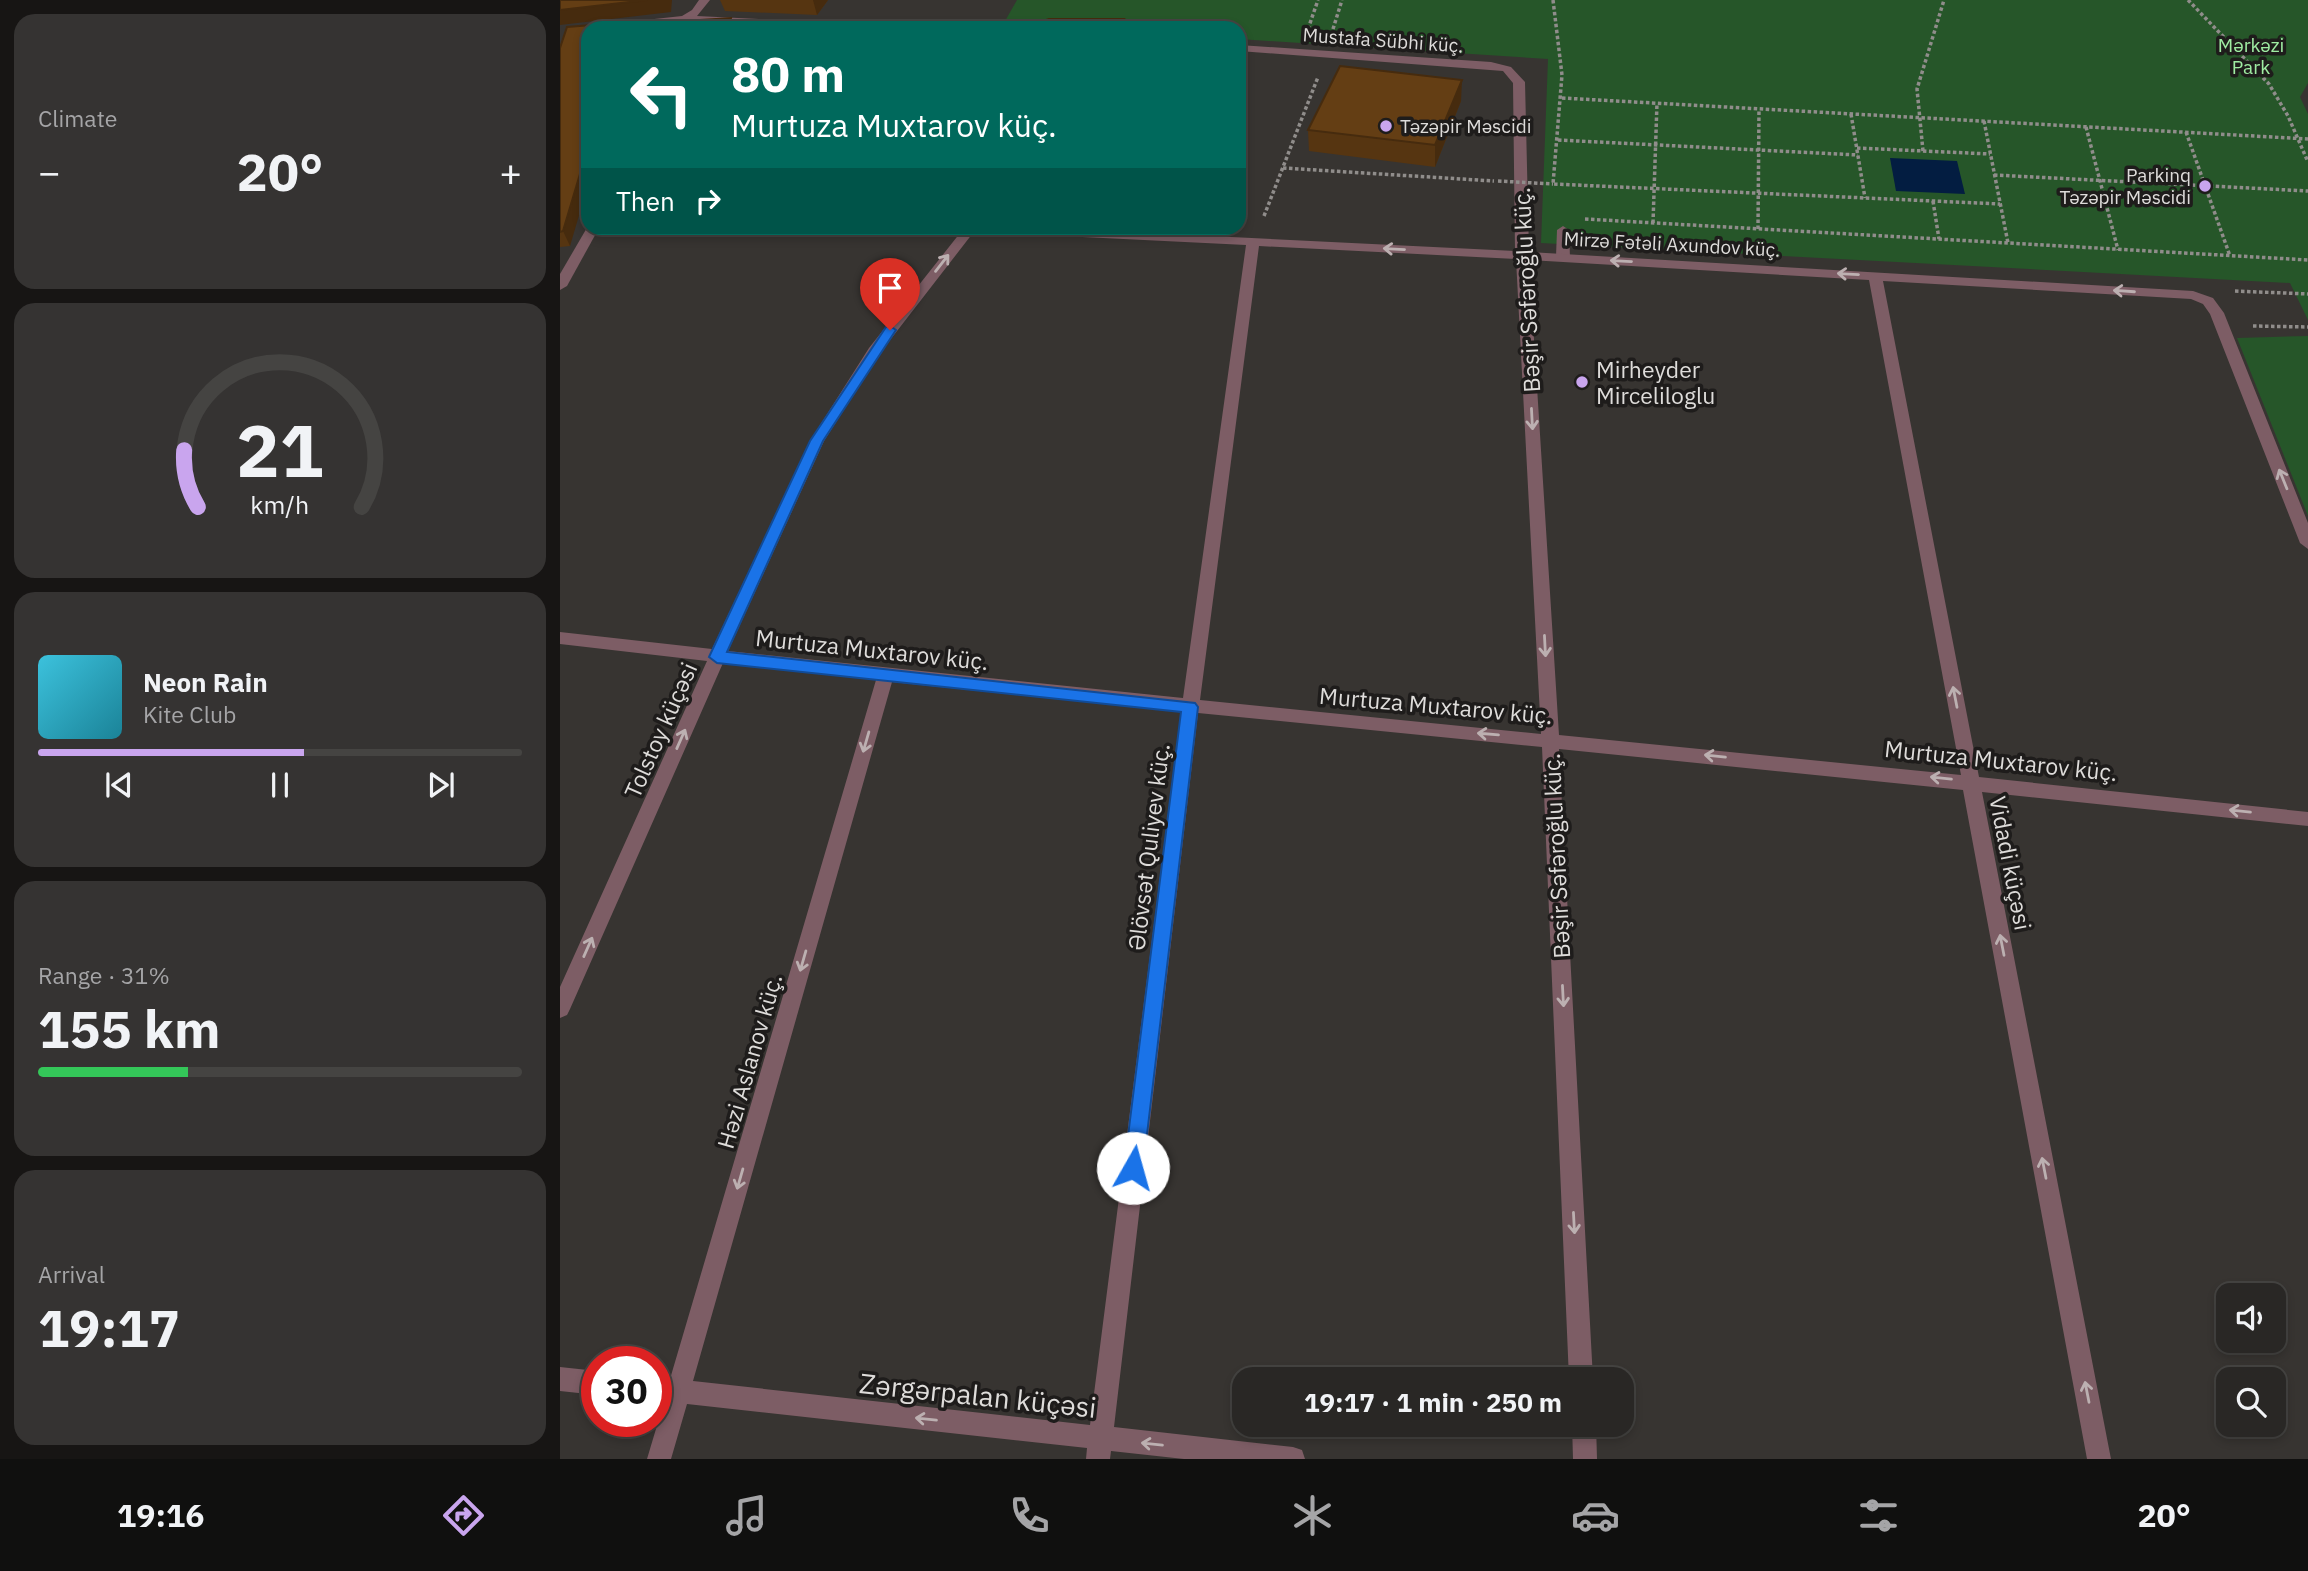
<!DOCTYPE html>
<meta charset="utf-8">
<style>
body{margin:0;font-family:"IBM Plex Sans",sans-serif;background:#353332;color:#f1f3f6;height:100vh;display:flex;flex-direction:column;font-size:26px;white-space:nowrap}
*{box-sizing:border-box;margin:0}
p{font-size:23px;color:#a5a5a7}
.icon{flex:none;width:38px;height:38px;fill:none;stroke:currentColor;stroke-width:2;stroke-linecap:round;stroke-linejoin:round}
.map{position:relative;flex:1;overflow:hidden}
.panel{display:flex;flex-direction:column;gap:14px;padding:14px;background:#171514;width:560px}
.panel>*{flex:none}
.hud{position:absolute;left:21px;top:21px;width:665px;height:214px;border-radius:21px;box-shadow:0 4px 10px #0003,0 0 0 2px #454442;background:#00695c;color:#fff;overflow:hidden}
.tools{position:absolute;left:1656px;top:1283px;display:grid;gap:14px}
.tools a{display:grid;place-items:center;width:70px;height:70px;border-radius:14px;background:#292725;box-shadow:0 4px 10px #0003,0 0 0 2px #454442;font-size:35px}
.speed{position:absolute;left:21px;top:1346px;display:flex;gap:14px;font-size:35px;font-weight:700;text-align:center}
.speed>*{display:grid;place-content:center;width:91px;height:91px;border-radius:50%;background:#292725;box-shadow:0 4px 10px #0003,0 0 0 2px #454442;line-height:1}
.speed .limit{border:10px solid #d22;background:#fff;color:#111}
.pin{position:absolute;display:grid;place-items:center;width:60px;height:60px;color:#fff;margin:-72px -30px;border-radius:50% 50% 50% 0;rotate:-45deg;box-shadow:0 0 7px #0007}
.pin .icon{rotate:45deg}
.me{position:absolute;width:77px;margin:-38px;rotate:7deg;stroke-linejoin:round;filter:drop-shadow(0 0 5px #0008)}
.turn{display:flex;align-items:center;gap:24px;height:147px;padding:0 35px;font-size:32px}
.turn .icon{width:91px;height:91px;stroke-width:2.5}
.turn b{display:block;font-size:49px;line-height:60px}
.then{display:flex;align-items:center;height:66px;padding:0 35px;background:#0003;gap:14px;font-size:26px}
.big{font-size:52px;font-weight:700;line-height:1.1}
.panel .tile{flex:1;display:flex;flex-direction:column;justify-content:center;gap:10px;min-width:0;padding:0 24px;border-radius:21px;background:#353332}
.panel .dial{align-items:center;gap:0}
.dial svg{height:182px;overflow:visible;fill:none;stroke:#454442;stroke-width:7;stroke-linecap:round;text-anchor:middle}
.dial text{fill:#f1f3f6;stroke:none}
.song{display:flex;align-items:center;gap:21px}
.cover{width:84px;height:84px;border-radius:10px;background:linear-gradient(135deg,hsl(190 70% 55%),hsl(190 70% 35%))}
.played{height:7px;border-radius:4px;background:linear-gradient(90deg,#c9a5ee 55%,#454442 55%)}
.keys{display:flex;justify-content:space-around;direction:ltr}
.heat{display:flex;justify-content:space-between;align-items:center;font-size:38px;direction:ltr}
.charge{height:10px;border-radius:5px;background:linear-gradient(90deg,#34c759 31%,#454442 0)}
.trip{position:absolute;left:672px;top:1367px;width:402px;height:70px;border-radius:21px;background:#292725;box-shadow:0 4px 10px #0003,0 0 0 2px #454442;font-weight:700;line-height:70px;text-align:center}
.tab-bar{display:flex;height:112px;justify-content:space-around;align-items:center;background:#10100f;color:#a5a5a7}
.tab-bar .icon{width:49px;height:49px}
.tab-bar .selected{color:#c9a5ee}
.tab-bar b{font-size:32px;color:#f1f3f6}
main{display:flex;flex:1;min-height:0}
.map>svg:first-child{display:block}
.green{fill:#265629}
.water{fill:#031d41}
.lines{fill:none;stroke-linecap:round;stroke-linejoin:round}
.path{stroke:#908d8b;stroke-width:3.5;stroke-dasharray:3.5 2.5;stroke-linecap:butt}
.lane{fill:#7d5d65;fill-rule:evenodd}
.street{fill:#7d5d65;fill-rule:evenodd}
.path-bridge{stroke:#908d8b;stroke-width:3.5;stroke-dasharray:3.5 2.5;stroke-linecap:butt}
.wall{fill:#563511}
.shaded-wall{fill:#462b0e}
.building{fill:#643e14;stroke:#462b0e;stroke-width:2}
.oneway{stroke:#bcb0b1}
.route{fill:#1a73e8;stroke:#114b97;stroke-width:2}
.poi-dot{fill:#c9a5ee;stroke:#1e1c1b;stroke-width:2.5}
.labels{text-anchor:middle;dominant-baseline:central;stroke-width:7;stroke-linejoin:round;paint-order:stroke}
.far-street-label{font-size:19px;fill:#dedcda;stroke:#1e1c1b}
.far-park-label{font-size:19px;fill:#9feca2;stroke:#1e1c1b}
.far-poi-label{font-size:19px;fill:#dedcda;stroke:#1e1c1b;text-anchor:start}
.street-label{font-size:23px;fill:#dedcda;stroke:#1e1c1b}
.poi-label{font-size:23px;fill:#dedcda;stroke:#1e1c1b;text-anchor:start}
.near-street-label{font-size:28px;fill:#dedcda;stroke:#1e1c1b}
</style>
<main>
<section class="panel">
<div class="tile"><p>Climate</p>
<div class="heat"><a>−</a><b class="big">20°</b><a>+</a></div>
</div>
<div class="tile dial"><svg viewBox="0 0 100 80">
<path d="M14 69A42 42 0 1 1 86 69"/>
<path d="M14 69A42 42 0 0 1 8 44" stroke="#c9a5ee"/>
<text x="50" y="56" font-size="32" font-weight="700">21</text>
<text x="50" y="72" font-size="11">km/h</text>
</svg></div>
<div class="tile">
<div class="song"><i class="cover"></i><div><b>Neon Rain</b><p>Kite Club</p></div></div>
<div class="played"></div>
<div class="keys"><svg class="icon" aria-label="previous" viewBox="0 0 24 24"><path d="M18 5L8 12l10 7zM5 5v14"/></svg><svg class="icon" aria-label="pause" viewBox="0 0 24 24"><path d="M8 5v14M16 5v14"/></svg><svg class="icon" aria-label="next" viewBox="0 0 24 24"><path d="M6 5l10 7-10 7zM19 5v14"/></svg></div>
</div>
<div class="tile"><p>Range · 31%</p><b class="big">155 km</b><div class="charge"></div></div>
<div class="tile"><p>Arrival</p><b class="big">19:17</b></div>
</section>
<div class="map">
<svg width="1748" height="1459" viewBox="0 0 1748 1459">
<rect width="100%" height="100%" fill="#373431"/>
<!-- green -->
<g class="green">
<polygon points="457,0 1748,0 1748,83 1740,97 1748,114 1748,320 1730,283 981,243 988,59 679,39 679,28 441,28"/>
<polygon points="1748,336 1748,516 1677,338"/>
</g>
<!-- water -->
<polygon class="water" points="1330,158 1397,161 1405,194 1336,191"/>
<g class="lines">
<!-- path -->
<g class="path">
<polyline points="993,0 1002,75 993,184 1440,204"/>
<polyline points="1628,0 1709,84 1728,116 1748,162"/>
<polyline points="748,29 758,0"/>
<polyline points="773,29 782,0"/>
<polyline points="1002,98 1748,139"/>
<polyline points="1291,114 1305,198"/>
<polyline points="1424,121 1448,243"/>
<polyline points="1526,127 1558,250"/>
<polyline points="1626,132 1670,256"/>
<polyline points="998,140 1298,155"/>
<polyline points="1297,148 1430,154"/>
<polyline points="1363,151 1357,89 1384,0"/>
<polyline points="723,168 934,181"/>
<polyline points="1434,175 1748,191"/>
<polyline points="1373,201 1379,239"/>
<polyline points="704,216 758,77"/>
<polyline points="1025,219 1748,260"/>
<polyline points="1093,223 1097,103"/>
<polyline points="1198,229 1199,109"/>
<polyline points="1675,291 1748,294"/>
<polyline points="1693,326 1748,327"/>
</g>
<!-- lane -->
<polygon class="lane" points="1003,226 1009,230 1010,257 1003,261 996,257 997,230"/>
<!-- street -->
<g class="street">
<polygon points="139,0 150,0 137,16 323,25 329,28 250,28 127,22 71,28 33,28 39,25 122,16 132,10"/>
<path d="M679 45 931 62 951 67 965 82 969 252 1633 291 1653 298 1664 313 1748 523V549L1740 543 1650 314 1643 304 1631 299 1323 281 1419 777 1748 812V826L1422 792 1551 1459H1527L1403 790 999 749 1033 1379H1009L982 747 638 713 554 1427 733 1447 742 1450 745 1459H624L551 1451 550 1459H526L527 1448 127 1404 111 1459H87L104 1402 96 1401V1377L110 1379 316 680 163 663 10 1009 7 1015 0 1018V987L147 661 0 644V632L152 649 250 441 309 348 404 228H488L955 251 953 83 943 71 679 51ZM416 229 421 232 686 245 623 698 168 651 264 441 320 353ZM699 246 956 259 981 734 640 700ZM969 260 1309 280 1401 775 999 735ZM332 682 621 712 530 1425 133 1381Z"/>
<polygon points="28,226 39,228 7,286 0,290 0,274"/>
<polygon points="0,1367 37,1371 37,1395 0,1391"/>
<polygon points="1012,1424 1036,1424 1037,1459 1013,1459"/>
</g>
<!-- path-bridge -->
<polyline class="path-bridge" points="938,181 993,184"/>
</g>
<!-- wall -->
<g class="wall">
<polygon points="160,0 268,0 257,15 165,11"/>
<polygon points="28,28 10,246 0,247 0,48"/>
<polygon points="901,101 875,167 749,151 748,130"/>
</g>
<!-- shaded-wall -->
<g class="shaded-wall">
<polygon points="87,0 112,0 111,12 0,25 0,10"/>
<polygon points="253,0 268,0 257,15"/>
<polygon points="171,18 174,28 168,28"/>
<polygon points="902,80 901,101 875,167 875,145"/>
<polygon points="28,147 28,185 10,246 3,231"/>
</g>
<!-- building -->
<g class="building">
<polygon points="0,0 87,0 0,10"/>
<polygon points="171,18 168,28 106,28 108,22"/>
<polygon points="489,19 564,19 562,23 609,27 610,28 462,28"/>
<polygon points="82,21 80,28 28,28 28,147 3,231 0,232 0,48 7,27"/>
<polygon points="780,66 902,80 875,145 748,130"/>
</g>
<!-- one-way arrows -->
<defs><path id="oneway-shaft" d="M-6 0H5M1.5-3L5.5 0L1.5 3" fill="none" stroke-width="1.6" stroke-linecap="round" stroke-linejoin="round" transform="scale(1.75)"/></defs>
<g class="oneway">
<use href="#oneway-shaft" transform="translate(834 249) rotate(-177)"/>
<use href="#oneway-shaft" transform="translate(1061 261) rotate(-177)"/>
<use href="#oneway-shaft" transform="translate(382 263) rotate(-52)"/>
<use href="#oneway-shaft" transform="translate(1288 274) rotate(-177)"/>
<use href="#oneway-shaft" transform="translate(1564 291) rotate(-176)"/>
<use href="#oneway-shaft" transform="translate(972 419) rotate(87)"/>
<use href="#oneway-shaft" transform="translate(1723 479) rotate(-112)"/>
<use href="#oneway-shaft" transform="translate(985 646) rotate(87)"/>
<use href="#oneway-shaft" transform="translate(1395 697) rotate(-101)"/>
<use href="#oneway-shaft" transform="translate(928 734) rotate(-175)"/>
<use href="#oneway-shaft" transform="translate(121 739) rotate(-66)"/>
<use href="#oneway-shaft" transform="translate(306 742) rotate(106)"/>
<use href="#oneway-shaft" transform="translate(1155 756) rotate(-174)"/>
<use href="#oneway-shaft" transform="translate(1381 778) rotate(-174)"/>
<use href="#oneway-shaft" transform="translate(1680 811) rotate(-174)"/>
<use href="#oneway-shaft" transform="translate(1442 945) rotate(-101)"/>
<use href="#oneway-shaft" transform="translate(28 947) rotate(-66)"/>
<use href="#oneway-shaft" transform="translate(243 961) rotate(106)"/>
<use href="#oneway-shaft" transform="translate(1003 996) rotate(87)"/>
<use href="#oneway-shaft" transform="translate(1484 1168) rotate(-101)"/>
<use href="#oneway-shaft" transform="translate(180 1179) rotate(106)"/>
<use href="#oneway-shaft" transform="translate(1014 1223) rotate(87)"/>
<use href="#oneway-shaft" transform="translate(1527 1392) rotate(-101)"/>
<use href="#oneway-shaft" transform="translate(366 1419) rotate(-174)"/>
<use href="#oneway-shaft" transform="translate(592 1444) rotate(-174)"/>
</g>
<!-- route -->
<polygon class="route" points="330,326 336,330 263,441 167,652 635,703 638,707 583,1168 580,1174 573,1177 566,1174 564,1168 621,712 157,663 149,657 250,441 326,327"/>
<!-- markers -->
<g class="poi-dot">
<circle cx="826" cy="126" r="7"/>
<circle cx="1645" cy="186" r="7"/>
<circle cx="1022" cy="382" r="7"/>
</g>
<g class="labels">
<!-- far-street labels -->
<g class="far-street-label">
<text transform="translate(823 40) rotate(4)">Mustafa Sübhi küç.</text>
<text transform="translate(1112 244) rotate(3)">Mirzə Fətəli Axundov küç.</text>
</g>
<!-- far-park labels -->
<g class="far-park-label">
<text x="1691" y="45">Mərkəzi<tspan x="1691" dy="22">Park</tspan></text>
</g>
<!-- far-poi labels -->
<g class="far-poi-label">
<text x="840" y="126">Təzəpir Məscidi</text>
<text x="1631" y="175" text-anchor="end">Parkinq<tspan x="1631" dy="22">Təzəpir Məscidi</tspan></text>
</g>
<!-- street labels -->
<g class="street-label">
<text transform="translate(966 290) rotate(-93)">Bəşir Səfəroğlu küç.</text>
<text transform="translate(312 649) rotate(6)">Murtuza Muxtarov küç.</text>
<text transform="translate(876 705) rotate(5)">Murtuza Muxtarov küç.</text>
<text transform="translate(100 730) rotate(-66)">Tolstoy küçəsi</text>
<text transform="translate(1441 760) rotate(6)">Murtuza Muxtarov küç.</text>
<text transform="translate(588 847) rotate(-83)">Əlövsət Quliyev küç.</text>
<text transform="translate(996 856) rotate(-93)">Bəşir Səfəroğlu küç.</text>
<text transform="translate(1451 863) rotate(79)">Vidadi küçəsi</text>
<text transform="translate(189 1061) rotate(-74)">Həzi Aslanov küç.</text>
</g>
<!-- poi labels -->
<g class="poi-label">
<text x="1036" y="369">Mirheyder<tspan x="1036" dy="26">Mirceliloglu</tspan></text>
</g>
<!-- near-street labels -->
<g class="near-street-label">
<text transform="translate(418 1395) rotate(6)">Zərgərpalan küçəsi</text>
</g>
</g>
</svg>
<div class="tools">
<a><svg class="icon" aria-label="sound" viewBox="0 0 24 24"><path d="M4 9h4l5-4v14l-5-4H4zM17 9q2 3 0 6"/></svg></a>
<a><svg class="icon" aria-label="search" viewBox="0 0 24 24"><circle cx="10" cy="10" r="6"/><path d="M15 15l6 6"/></svg></a>
</div>
<div class="speed"><div class="limit">30</div></div>
<div class="pin" style="left:330px;top:330px;background:#d93025"><svg class="icon" aria-label="arrive" viewBox="0 0 24 24"><path d="M6 21V4h12l-3 4 3 4H6"/></svg></div>
<svg class="me" style="left:573px;top:1168px" viewBox="-20 -20 40 40"><circle r="19" fill="#fff"/><path d="M0-13L10 11 0 6-10 11z" fill="#1a73e8"/></svg>
<div class="trip">19:17 · 1 min · 250 m</div>
<div class="hud">
<div class="turn"><svg class="icon" aria-label="left" viewBox="0 0 24 24"><path d="M17 20v-9H6M10 6l-5 5 5 5"/></svg><div><b>80 m</b>Murtuza Muxtarov küç.</div></div>
<div class="then">Then<svg class="icon" aria-label="right" viewBox="0 0 24 24"><path d="M7 20v-9h11M14 6l5 5-5 5"/></svg></div>
</div>
</div>
</main>
<nav class="tab-bar">
<b>19:16</b>
<svg class="icon selected" aria-label="directions" viewBox="0 0 24 24"><path d="M12 3l9 9-9 9-9-9zM9 14v-3h6M13 9l2 2-2 2"/></svg>
<svg class="icon" aria-label="music" viewBox="0 0 24 24"><path d="M9 18V5l10-2v13"/><circle cx="6" cy="18" r="3"/><circle cx="16" cy="16" r="3"/></svg>
<svg class="icon" aria-label="phone" viewBox="0 0 24 24"><path d="M5 4h4l2 5-3 2q2 4 5 5l2-3 5 2v4C11 20 4 13 5 4z"/></svg>
<svg class="icon" aria-label="climate" viewBox="0 0 24 24"><path d="M12 3v18M4 7l16 10M4 17L20 7"/></svg>
<svg class="icon" aria-label="car" viewBox="0 0 24 24"><path d="M5 17H2v-5l4-1 3-4h7l3 4 3 1v5h-3M9 17h6M6 11h13"/><circle cx="7" cy="17" r="2"/><circle cx="17" cy="17" r="2"/></svg>
<svg class="icon" aria-label="filters" viewBox="0 0 24 24"><path d="M4 7h16M4 17h16"/><circle cx="9" cy="7" r="2"/><circle cx="15" cy="17" r="2"/></svg>
<b>20°</b>
</nav>
